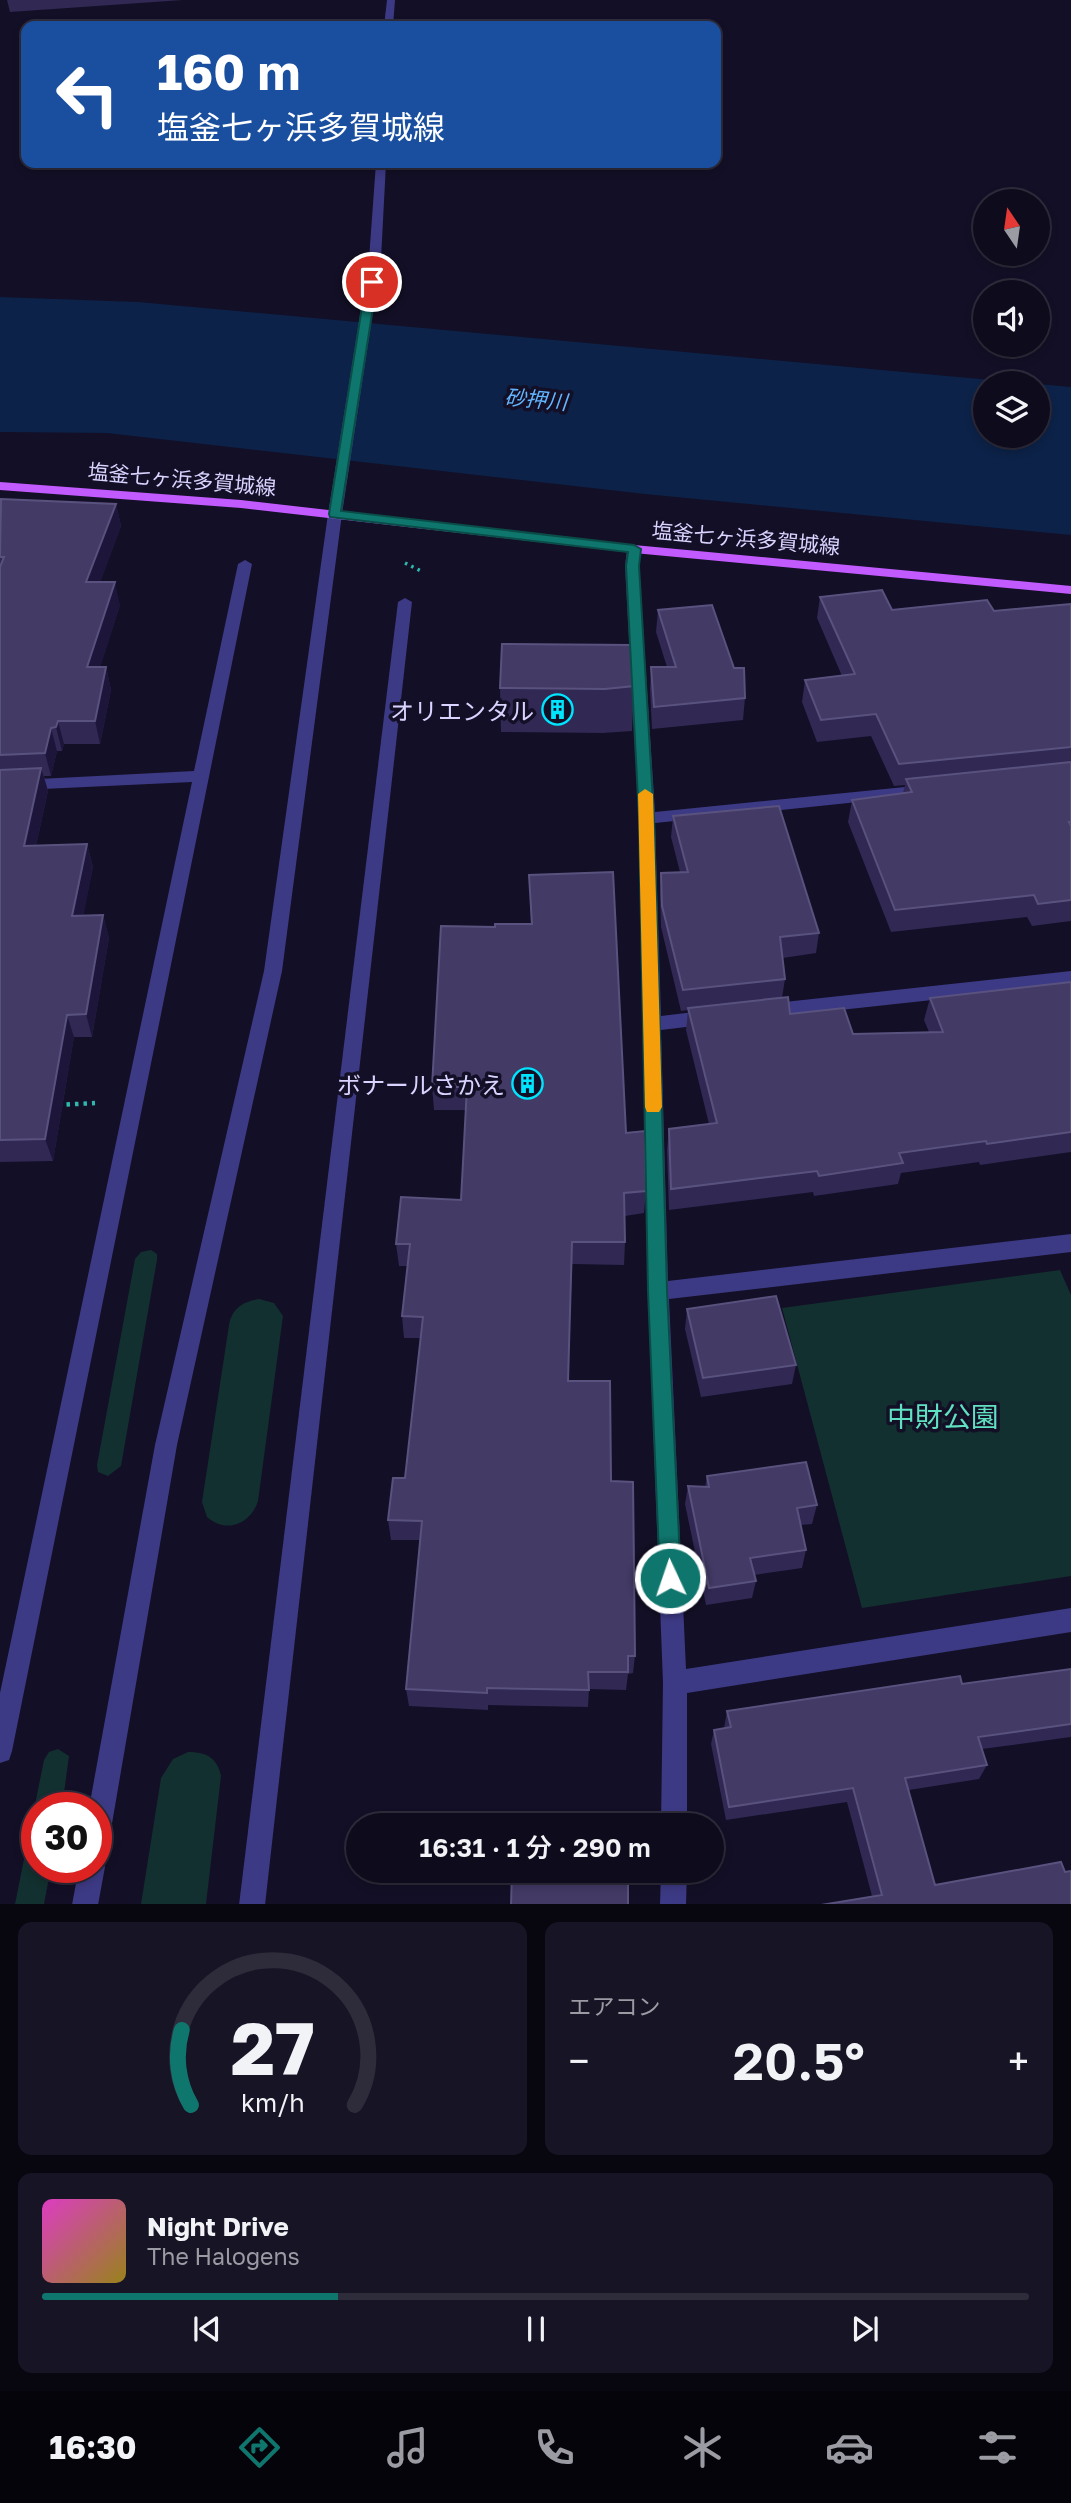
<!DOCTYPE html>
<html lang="ja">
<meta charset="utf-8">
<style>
body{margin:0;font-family:"Golos Text","Noto Sans JP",sans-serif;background:#171425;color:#f1f3f6;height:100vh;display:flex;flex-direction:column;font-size:26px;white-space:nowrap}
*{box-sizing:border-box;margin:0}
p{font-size:23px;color:#9b9ba3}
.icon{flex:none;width:38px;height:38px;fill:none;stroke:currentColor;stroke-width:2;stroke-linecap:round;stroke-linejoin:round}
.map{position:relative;height:1904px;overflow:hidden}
.drawer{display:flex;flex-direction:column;gap:18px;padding:18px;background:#08060f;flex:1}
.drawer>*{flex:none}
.top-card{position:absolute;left:21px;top:21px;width:700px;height:147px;border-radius:14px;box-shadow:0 4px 10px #0003,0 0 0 2px #2e2b3b;background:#1a4fa0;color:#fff;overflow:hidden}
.needle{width:46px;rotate:347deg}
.tools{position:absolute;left:973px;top:189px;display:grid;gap:14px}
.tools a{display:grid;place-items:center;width:77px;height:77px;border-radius:50%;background:#0e0b1c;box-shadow:0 4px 10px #0003,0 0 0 2px #2e2b3b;font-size:35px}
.speed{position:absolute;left:21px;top:1792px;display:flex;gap:14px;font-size:35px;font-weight:700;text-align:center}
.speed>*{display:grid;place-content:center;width:91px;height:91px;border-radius:50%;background:#0e0b1c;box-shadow:0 4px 10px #0003,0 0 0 2px #2e2b3b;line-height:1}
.speed .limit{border:10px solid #d22;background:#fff;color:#111}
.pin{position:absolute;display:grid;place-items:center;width:60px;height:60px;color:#fff;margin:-30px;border:4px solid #fff;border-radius:50%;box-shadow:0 2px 7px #0007}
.me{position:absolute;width:77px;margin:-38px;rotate:357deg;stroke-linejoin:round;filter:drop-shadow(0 0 5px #0008)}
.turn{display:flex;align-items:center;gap:24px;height:147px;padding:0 21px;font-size:32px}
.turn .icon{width:91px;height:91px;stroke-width:2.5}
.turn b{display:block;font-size:49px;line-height:60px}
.big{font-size:52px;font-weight:600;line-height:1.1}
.drawer .card{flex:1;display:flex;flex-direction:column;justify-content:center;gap:10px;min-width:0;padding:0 24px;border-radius:14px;background:#171425}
.drawer .dial{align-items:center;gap:0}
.dial svg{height:182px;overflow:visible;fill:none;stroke:#2e2b3b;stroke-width:7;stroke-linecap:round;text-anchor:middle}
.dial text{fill:#f1f3f6;stroke:none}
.song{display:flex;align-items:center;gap:21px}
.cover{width:84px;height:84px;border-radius:10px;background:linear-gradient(135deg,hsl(310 70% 55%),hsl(50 70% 35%))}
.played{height:7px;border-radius:4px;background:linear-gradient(90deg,#0f766e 30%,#2e2b3b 30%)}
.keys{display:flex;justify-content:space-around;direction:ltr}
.heat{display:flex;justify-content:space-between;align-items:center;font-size:38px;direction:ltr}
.drawer .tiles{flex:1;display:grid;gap:18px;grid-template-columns:1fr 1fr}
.card:last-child{grid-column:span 2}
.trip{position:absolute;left:346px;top:1813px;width:378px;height:70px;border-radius:35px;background:#0e0b1c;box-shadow:0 4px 10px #0003,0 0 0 2px #2e2b3b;font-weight:600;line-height:70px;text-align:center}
.dock{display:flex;height:112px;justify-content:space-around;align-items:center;background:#06040b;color:#9b9ba3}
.dock .icon{width:49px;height:49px}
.dock .current{color:#0f766e}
.dock b{font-size:32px;color:#f1f3f6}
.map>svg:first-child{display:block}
.green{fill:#12302f}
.water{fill:#0c2248}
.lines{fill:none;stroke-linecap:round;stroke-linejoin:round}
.path-far1{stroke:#2fb8b0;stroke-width:3.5;stroke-dasharray:2.5 4.5;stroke-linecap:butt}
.path{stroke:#2fb8b0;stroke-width:4.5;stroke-dasharray:3.5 5;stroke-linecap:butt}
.service{fill:#3d3a85;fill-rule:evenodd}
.minor{fill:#3d3a85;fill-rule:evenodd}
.tertiary{fill:#3d3a85;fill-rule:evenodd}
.primary{fill:#c25bff;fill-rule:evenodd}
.wall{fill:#312854}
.shaded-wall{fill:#1d163a}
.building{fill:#433a66;stroke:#5a527e;stroke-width:2}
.route{fill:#0f766e;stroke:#0a4d48;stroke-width:2}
.slow{fill:#f59e0b}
.labels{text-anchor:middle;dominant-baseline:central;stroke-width:7;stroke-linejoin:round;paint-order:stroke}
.far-water-label{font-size:21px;font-style:italic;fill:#62b6ff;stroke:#130f26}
.far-street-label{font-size:21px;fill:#d9d4ff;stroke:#130f26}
.poi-label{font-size:24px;fill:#d9d4ff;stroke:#130f26;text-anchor:end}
.near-park-label{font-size:28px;fill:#5fe0c0;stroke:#130f26}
</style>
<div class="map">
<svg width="1071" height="1905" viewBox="0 0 1071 1905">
<rect width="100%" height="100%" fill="#130f26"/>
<!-- green -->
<g class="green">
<polygon points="151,1250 157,1254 157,1260 121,1466 108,1476 98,1472 97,1465 135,1259 141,1252"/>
<polygon points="1060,1270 1071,1295 1071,1576 862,1608 782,1308"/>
<path d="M259 1299 274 1303 283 1316 258 1501C251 1524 226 1534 207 1517L202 1502 229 1325C232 1308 243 1302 259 1299Z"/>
<polygon points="58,1749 69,1756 62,1808 37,1808 37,1867 51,1867 44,1904 15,1904 44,1760 49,1752"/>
<path d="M188 1752C207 1752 217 1758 221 1776L206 1904H141L161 1778 173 1759Z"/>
</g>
<!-- water -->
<polygon class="water" points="0,297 138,302 1024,383 985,383 985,436 1038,436 1038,384 1071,387 1071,535 645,494 107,433 0,432"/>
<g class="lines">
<!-- path-far1 -->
<polyline class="path-far1" points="405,563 423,572"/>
<!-- path -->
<polyline class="path" points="58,1105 95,1103"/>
<!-- service -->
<g class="service">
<polygon points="245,560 252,564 12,1751 9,1760 0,1763 0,1693 192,782 0,791 0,781 194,771 238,564"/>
<polygon points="405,598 412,602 265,1905 239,1905 398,602"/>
</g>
<!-- minor -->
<g class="minor">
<polygon points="634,545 641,549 639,566 655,812 925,785 933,790 925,795 655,823 661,1016 711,1010 717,1012 720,1017 717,1022 711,1024 661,1030 668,1281 1071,1234 1071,1252 669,1299 686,1669 1071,1608 1071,1632 687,1693 687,1825 661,1825 663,1683 648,1291 639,818 625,566 627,549"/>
<polygon points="1071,971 1071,985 766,1018 760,1016 757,1011 760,1006 766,1004"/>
<polygon points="661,1871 687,1871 686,1905 660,1905"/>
</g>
<!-- tertiary -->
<g class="tertiary">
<polygon points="387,0 395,0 393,26 384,26"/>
<polygon points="376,163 386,163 381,259 342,514 282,971 177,1445 109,1841 105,1850 96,1854 96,1808 89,1808 155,1445 264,971 328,514 369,259"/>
<polygon points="96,1856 101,1858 105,1867 98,1905 72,1905 79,1867 96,1867"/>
</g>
<!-- primary -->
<polygon class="primary" points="0,482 241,500 634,545 1071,586 1071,594 634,553 241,508 0,490"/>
</g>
<!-- wall -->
<g class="wall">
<polygon points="7,0 183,0 10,12"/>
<polygon points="0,501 116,504 121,526 100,582 120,605 100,667 106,667 111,690 100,744 64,744 62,751 57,751 51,776 44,776 48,791 36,846 87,844 93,867 83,915 103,915 109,938 92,1037 74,1037 53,1161 0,1162"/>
<polygon points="820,597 892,610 994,611 1071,604 1071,921 1032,926 1027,917 891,932 848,822 852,800 903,793 905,785 894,786 871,736 817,742 802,702 805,680 842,676 817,618"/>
<polygon points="658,610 745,698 743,720 652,729 650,689 651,667 667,667 656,632"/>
<polygon points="634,686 632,731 603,733 501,732 500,688"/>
<polygon points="673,816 819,933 816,953 783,958 785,979 782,998 790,1014 853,1034 929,1032 924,1020 930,998 1071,982 1071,1152 980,1165 979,1162 901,1173 898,1184 814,1196 813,1192 669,1210 667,1150 669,1129 709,1124 686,1030 688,1010 681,1011 661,927 660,894 661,873 680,872 671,837"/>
<polygon points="529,875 626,1133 646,1191 644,1213 625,1216 625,1242 624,1265 572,1264 568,1381 611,1481 635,1656 633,1673 628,1674 626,1690 589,1689 588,1707 488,1705 488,1710 409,1706 406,1689 420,1540 391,1540 388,1520 405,1478 421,1338 404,1338 402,1316 408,1266 399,1266 396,1244 461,1200 466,1110 434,1110 432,1087 495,927 531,924"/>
<polygon points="687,1309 796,1365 792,1384 701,1397 685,1329"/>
<polygon points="707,1476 817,1505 812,1524 801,1525 806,1550 802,1568 754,1575 756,1581 752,1598 706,1605 685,1504 688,1486 705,1487"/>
<polygon points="1071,1669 1071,1737 982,1749 987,1765 979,1779 909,1790 935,1885 872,1896 847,1802 726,1820 711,1744 714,1730 724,1728 727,1711 962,1684"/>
</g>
<!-- shaded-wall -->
<g class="shaded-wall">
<polygon points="116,504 121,526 92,605 86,582"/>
<polygon points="115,582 120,605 93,690 87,667"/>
<polygon points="106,667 111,690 100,744 95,721"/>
<polygon points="58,721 64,744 62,751 56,727"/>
<polygon points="51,728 57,751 51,776 45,753"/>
<polygon points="41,768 48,791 31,869 24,846"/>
<polygon points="87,844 93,867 79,939 72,916"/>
<polygon points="103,915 109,938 92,1037 86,1014"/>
<polygon points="67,1015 74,1037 53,1161 45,1139"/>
</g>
<!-- building -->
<g class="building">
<polygon points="1,499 116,504 86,582 115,582 87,667 106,667 95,721 58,721 56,727 51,728 45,753 0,755 0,567 4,557 0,557"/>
<polygon points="882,590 892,610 987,600 994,611 1071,604 1071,747 899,764 876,714 821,720 805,680 855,674 820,597"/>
<polygon points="712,605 734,668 744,668 745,698 654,707 651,667 676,667 658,610"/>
<polygon points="502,644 631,645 634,686 605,689 500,688"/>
<polygon points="1071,762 1071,822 1069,822 1071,826 1071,900 1038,904 1034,895 895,910 852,800 912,792 906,779"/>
<polygon points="41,768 24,846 87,844 72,916 103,915 86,1014 67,1015 45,1139 0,1140 0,770"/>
<polygon points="779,806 819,933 780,937 785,979 683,990 662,906 661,873 688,872 673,816"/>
<polygon points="613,872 626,1133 645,1131 646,1191 624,1193 625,1242 572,1242 568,1381 610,1381 611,1481 633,1482 635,1656 628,1656 628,1672 588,1672 589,1690 487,1688 487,1693 406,1689 422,1521 388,1520 393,1478 405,1478 423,1317 402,1316 410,1244 396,1244 401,1197 461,1200 467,1087 432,1087 441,926 495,927 495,924 532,924 529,875"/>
<polygon points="1071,982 1071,1132 987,1144 986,1141 899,1153 903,1163 819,1176 817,1171 671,1189 669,1129 717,1123 688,1008 788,997 790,1014 844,1008 853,1034 943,1032 930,998"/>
<polygon points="776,1296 796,1365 703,1378 687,1309"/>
<polygon points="806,1462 817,1505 797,1508 806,1550 750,1558 756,1581 709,1588 688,1486 709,1487 707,1476"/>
<polygon points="1071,1669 1071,1724 978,1737 987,1765 905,1778 935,1885 1061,1862 1065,1872 1071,1871 1071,1905 821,1905 882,1895 853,1788 729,1807 714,1730 731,1727 727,1711 960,1676 962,1684"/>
<polygon points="512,1871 628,1871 628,1905 511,1905"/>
</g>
<!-- route -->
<polygon class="route" points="372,279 377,282 341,511 634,545 641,549 639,566 654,818 667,1291 681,1578 678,1585 670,1588 663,1585 660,1578 648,1291 639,818 626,566 628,552 330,517 329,514 366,282"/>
<!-- slow -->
<polygon class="slow" points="645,789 653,794 662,1107 659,1112 647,1112 645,1107 638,794"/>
<!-- icons -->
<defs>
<symbol id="building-ring" viewBox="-11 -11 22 22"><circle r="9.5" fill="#130f26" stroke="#00e5ff" stroke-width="1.5"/><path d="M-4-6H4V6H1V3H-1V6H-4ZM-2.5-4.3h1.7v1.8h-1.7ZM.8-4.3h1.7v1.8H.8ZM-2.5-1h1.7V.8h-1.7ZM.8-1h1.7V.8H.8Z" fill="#00e5ff"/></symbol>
</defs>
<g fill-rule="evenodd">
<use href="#building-ring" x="540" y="692" width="35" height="35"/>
<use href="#building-ring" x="510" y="1066" width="35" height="35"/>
</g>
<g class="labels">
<!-- far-water labels -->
<g class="far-water-label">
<text transform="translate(536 399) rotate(5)">砂押川</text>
</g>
<!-- far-street labels -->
<g class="far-street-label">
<text transform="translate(182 479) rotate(5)">塩釜七ヶ浜多賀城線</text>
<text transform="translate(746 538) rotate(5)">塩釜七ヶ浜多賀城線</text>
</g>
<!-- poi labels -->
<g class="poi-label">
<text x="534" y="710">オリエンタル</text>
<text x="505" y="1084">ボナールさかえ</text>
</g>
<!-- near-park labels -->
<g class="near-park-label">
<text x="943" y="1416">中財公園</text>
</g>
</g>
</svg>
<div class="tools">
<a><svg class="needle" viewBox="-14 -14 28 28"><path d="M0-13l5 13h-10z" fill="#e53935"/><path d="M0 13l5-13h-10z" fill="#9b9ba3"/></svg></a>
<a><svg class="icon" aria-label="sound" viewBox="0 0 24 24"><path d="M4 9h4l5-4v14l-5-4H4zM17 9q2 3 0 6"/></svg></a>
<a><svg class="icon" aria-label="layers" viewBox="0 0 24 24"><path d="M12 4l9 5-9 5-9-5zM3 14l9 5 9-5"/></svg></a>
</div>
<div class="speed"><div class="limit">30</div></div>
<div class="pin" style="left:372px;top:282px;background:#d93025"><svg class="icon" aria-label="arrive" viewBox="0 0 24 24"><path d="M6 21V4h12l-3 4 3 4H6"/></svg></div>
<svg class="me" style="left:670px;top:1578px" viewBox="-20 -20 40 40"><circle r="17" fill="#0f766e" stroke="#fff" stroke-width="3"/><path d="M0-11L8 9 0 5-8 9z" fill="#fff"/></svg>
<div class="trip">16:31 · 1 分 · 290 m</div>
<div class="top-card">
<div class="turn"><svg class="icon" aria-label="left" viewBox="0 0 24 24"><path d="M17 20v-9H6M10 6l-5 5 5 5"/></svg><div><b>160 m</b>塩釜七ヶ浜多賀城線</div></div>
</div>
</div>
<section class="drawer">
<div class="tiles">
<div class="card dial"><svg viewBox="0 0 100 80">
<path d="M14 69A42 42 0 1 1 86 69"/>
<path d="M14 69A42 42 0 0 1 10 36" stroke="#0f766e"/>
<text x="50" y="56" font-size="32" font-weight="700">27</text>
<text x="50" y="72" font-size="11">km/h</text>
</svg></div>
<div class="card"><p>エアコン</p>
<div class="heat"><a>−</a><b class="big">20.5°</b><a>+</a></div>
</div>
<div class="card">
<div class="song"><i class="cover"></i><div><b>Night Drive</b><p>The Halogens</p></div></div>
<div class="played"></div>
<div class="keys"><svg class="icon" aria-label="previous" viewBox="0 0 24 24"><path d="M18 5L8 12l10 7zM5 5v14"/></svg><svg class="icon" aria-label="pause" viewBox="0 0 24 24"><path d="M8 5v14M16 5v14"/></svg><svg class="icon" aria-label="next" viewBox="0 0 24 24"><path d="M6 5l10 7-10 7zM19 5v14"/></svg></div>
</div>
</div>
</section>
<nav class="dock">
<b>16:30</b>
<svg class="icon current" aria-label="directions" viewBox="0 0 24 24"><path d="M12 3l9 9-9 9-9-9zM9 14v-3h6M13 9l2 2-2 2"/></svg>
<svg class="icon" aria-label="music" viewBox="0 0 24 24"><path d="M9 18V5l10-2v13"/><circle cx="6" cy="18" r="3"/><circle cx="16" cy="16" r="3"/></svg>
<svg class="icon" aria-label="phone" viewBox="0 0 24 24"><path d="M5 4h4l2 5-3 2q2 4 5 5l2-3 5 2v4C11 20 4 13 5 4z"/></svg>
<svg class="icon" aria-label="climate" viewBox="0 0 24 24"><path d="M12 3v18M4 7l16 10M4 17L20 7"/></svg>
<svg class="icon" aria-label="car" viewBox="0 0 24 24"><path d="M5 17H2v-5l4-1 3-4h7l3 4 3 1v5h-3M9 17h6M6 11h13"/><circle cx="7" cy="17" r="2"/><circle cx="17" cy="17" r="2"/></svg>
<svg class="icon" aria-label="filters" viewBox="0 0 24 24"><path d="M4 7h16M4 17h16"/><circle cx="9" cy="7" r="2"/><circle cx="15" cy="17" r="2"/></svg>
</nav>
